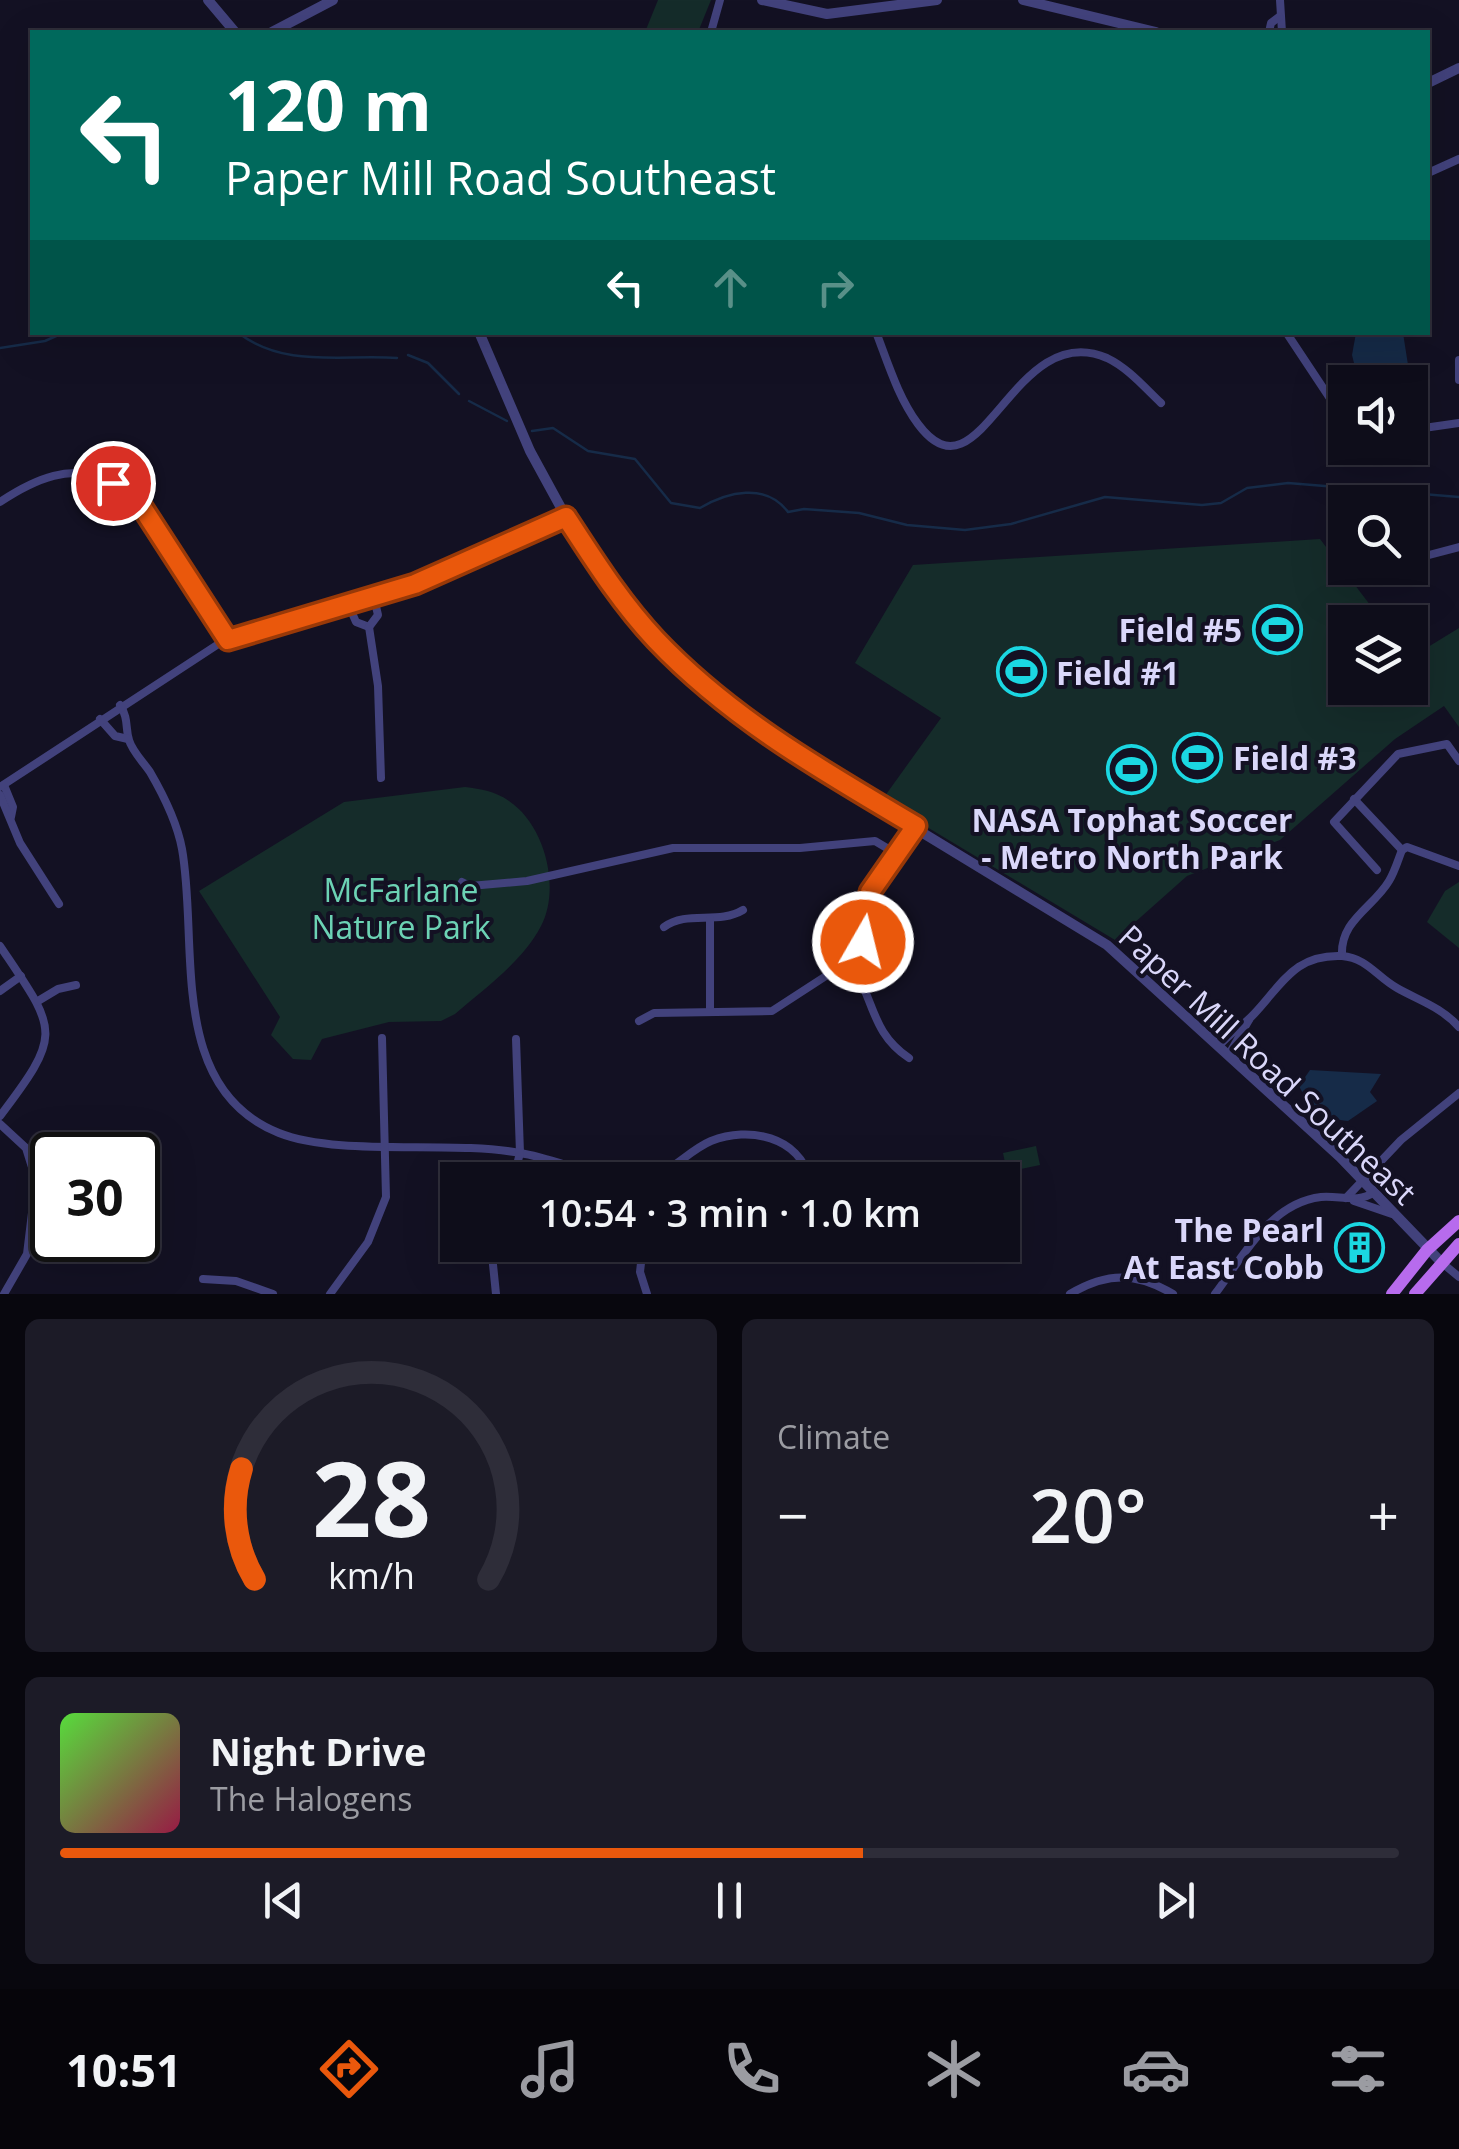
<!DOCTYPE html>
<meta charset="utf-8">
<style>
body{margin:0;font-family:"Open Sans",sans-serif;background:#1c1b27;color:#f1f3f6;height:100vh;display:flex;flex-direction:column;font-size:38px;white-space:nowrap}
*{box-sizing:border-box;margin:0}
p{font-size:32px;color:#9b9ca2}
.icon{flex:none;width:55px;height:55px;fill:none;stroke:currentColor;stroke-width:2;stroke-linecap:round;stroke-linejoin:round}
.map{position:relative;height:1294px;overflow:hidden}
.details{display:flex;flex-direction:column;gap:25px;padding:25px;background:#08070e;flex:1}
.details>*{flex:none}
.hud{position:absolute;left:30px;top:30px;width:1400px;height:305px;border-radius:0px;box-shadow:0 10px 40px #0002,0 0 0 2px #2e2d39;background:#00695c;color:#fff;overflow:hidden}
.fabs{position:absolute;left:1328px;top:365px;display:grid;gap:20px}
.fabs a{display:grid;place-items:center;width:100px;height:100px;border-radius:0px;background:#0e0d1a;box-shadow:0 10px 40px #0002,0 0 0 2px #2e2d39;font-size:50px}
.speed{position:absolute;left:30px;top:1132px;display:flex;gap:20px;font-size:50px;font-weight:700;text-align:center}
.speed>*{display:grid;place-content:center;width:130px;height:130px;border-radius:50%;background:#0e0d1a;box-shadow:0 10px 40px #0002,0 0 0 2px #2e2d39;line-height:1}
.speed .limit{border:5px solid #111;border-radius:15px;background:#fff;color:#111}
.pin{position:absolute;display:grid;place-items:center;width:85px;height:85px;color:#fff;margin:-42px;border:5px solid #fff;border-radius:50%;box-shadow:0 2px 10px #0007}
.me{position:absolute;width:110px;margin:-55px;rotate:8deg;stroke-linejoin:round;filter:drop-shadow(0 0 8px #0008)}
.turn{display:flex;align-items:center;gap:35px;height:210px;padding:0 30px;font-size:45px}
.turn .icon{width:130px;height:130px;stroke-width:2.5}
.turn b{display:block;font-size:70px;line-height:85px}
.lanes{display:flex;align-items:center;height:95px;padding:0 30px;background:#0003;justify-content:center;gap:50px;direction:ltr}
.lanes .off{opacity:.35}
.big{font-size:75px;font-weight:600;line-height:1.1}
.details .widget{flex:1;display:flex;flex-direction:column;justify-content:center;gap:15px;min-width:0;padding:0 35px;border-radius:15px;background:#1c1b27}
.details .dial{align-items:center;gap:0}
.dial svg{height:260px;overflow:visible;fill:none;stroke:#2e2d39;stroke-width:7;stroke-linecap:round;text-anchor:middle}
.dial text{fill:#f1f3f6;stroke:none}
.song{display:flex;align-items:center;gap:30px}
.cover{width:120px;height:120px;border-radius:15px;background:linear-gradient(135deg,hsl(110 70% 55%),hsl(340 70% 35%))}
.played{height:10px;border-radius:5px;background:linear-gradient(90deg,#ea580c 60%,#2e2d39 60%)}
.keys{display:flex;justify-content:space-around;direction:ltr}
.heat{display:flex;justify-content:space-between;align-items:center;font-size:55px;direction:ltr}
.details .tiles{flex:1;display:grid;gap:25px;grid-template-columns:1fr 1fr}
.widget:last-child{grid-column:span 2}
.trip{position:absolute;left:440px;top:1162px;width:580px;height:100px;border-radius:0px;background:#0e0d1a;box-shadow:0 10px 40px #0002,0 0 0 2px #2e2d39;font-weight:600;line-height:100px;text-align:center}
.tab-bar{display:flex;height:160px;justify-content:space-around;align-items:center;background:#06050a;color:#9b9ca2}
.tab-bar .icon{width:70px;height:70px}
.tab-bar .active{color:#ea580c}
.tab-bar b{font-size:45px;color:#f1f3f6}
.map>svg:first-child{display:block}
.green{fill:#152c2a}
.water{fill:#162b48}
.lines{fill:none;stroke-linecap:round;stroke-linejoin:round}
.stream{stroke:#162b48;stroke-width:2.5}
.minor{stroke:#42427c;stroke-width:8}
.tertiary{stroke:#42427c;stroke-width:10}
.primary{stroke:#b76bed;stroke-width:12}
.route-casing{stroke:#983908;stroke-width:25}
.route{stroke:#ea580c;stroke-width:18}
.labels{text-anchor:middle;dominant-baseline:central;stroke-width:8;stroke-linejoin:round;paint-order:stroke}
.poi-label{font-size:32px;font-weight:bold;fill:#dad7fa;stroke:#131123;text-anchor:end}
.park-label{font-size:32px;fill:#6cd2b4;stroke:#131123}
.street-label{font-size:32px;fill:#dad7fa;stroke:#131123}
</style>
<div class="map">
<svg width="1459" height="1294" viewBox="0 0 1459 1294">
<rect width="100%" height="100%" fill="#131123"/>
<!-- green -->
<g class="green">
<polygon points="658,0 711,0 698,32 645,32"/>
<polygon points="1320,539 1383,622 1345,622 1345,688 1410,688 1410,658 1459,628 1459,727 1444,706 1395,739 1280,840 1187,876 1115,940 882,800 941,718 855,663 913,565"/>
<path d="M465 787C481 789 495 791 509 801 545 825 561 888 541 926 523 961 484 989 455 1014L441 1021 389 1022 322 1039 311 1060 293 1059 271 1035 280 1017 199 891 344 802Z"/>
<polygon points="1459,882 1459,948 1427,922 1445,891"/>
<polygon points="1036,1146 1040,1165 1007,1172 1003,1153"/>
</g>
<!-- water -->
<g class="water">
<polygon points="1356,333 1403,333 1408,365 1404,373 1370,376 1356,371 1352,355"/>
<path d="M1310 1070 1381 1074 1370 1092 1377 1101 1348 1121C1324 1119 1310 1108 1299 1086Z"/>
</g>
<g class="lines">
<!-- stream -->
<g class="stream">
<path d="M237 332C285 369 343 354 397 358"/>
<polyline points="0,348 45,341 65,332"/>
<polyline points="408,355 428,363 459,394"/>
<polyline points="469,401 507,421"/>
<path d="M532 431 553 428 588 451 635 459 671 503 700 508C727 492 766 482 788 512L804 509 859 513 907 525 965 530 1011 524 1105 497 1202 505 1221 503 1247 488 1288 483 1459 497"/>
</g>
<!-- minor -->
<g class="minor">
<polyline points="1280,0 1282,32"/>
<polyline points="711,32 720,0"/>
<polyline points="1269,32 1271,23 1279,17"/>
<polyline points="1428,173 1459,159"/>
<path d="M876 332C888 363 898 397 918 424 981 509 1012 317 1107 358 1128 368 1144 387 1161 403"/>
<polyline points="1286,332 1345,421"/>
<polyline points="1459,360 1459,380"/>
<polyline points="1410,430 1459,423"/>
<path d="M0 502C81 448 120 473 169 548 188 579 208 609 228 640"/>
<polyline points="1410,560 1459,547"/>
<polyline points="349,606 356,622 369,627"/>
<polyline points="369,627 378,686 381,778"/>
<polyline points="369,627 378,615 374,598"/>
<path d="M120 705C129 719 125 727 129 740 132 751 144 763 150 772 164 796 177 822 182 849 199 943 166 1088 279 1133 340 1157 449 1140 520 1153 558 1159 600 1181 638 1179 669 1178 685 1152 711 1141 749 1126 799 1136 810 1180"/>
<polyline points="100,719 115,736 128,739"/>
<polyline points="4,785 13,807 11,817"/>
<polyline points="0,787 220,643 415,584 566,517"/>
<polyline points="0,795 20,843 59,904"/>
<polyline points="1354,799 1402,850"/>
<path d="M1459 866 1407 847 1402 850C1398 860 1395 871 1389 881 1373 908 1340 920 1342 956 1367 958 1377 977 1397 988 1420 1001 1441 1007 1459 1027"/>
<polyline points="1377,870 1334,822 1398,754 1447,744 1459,761"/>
<polyline points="462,882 470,886 527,881 673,848 800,848 875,841 897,854"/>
<path d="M664 927C687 910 718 925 743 910"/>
<path d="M0 946C57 1031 64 1032 0 1116"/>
<path d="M849 961C875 997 869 1031 909 1058"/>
<polyline points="0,991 21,976"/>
<polyline points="38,1001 58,989 76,985"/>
<polyline points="710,1012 710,919"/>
<polyline points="639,1021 654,1013 772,1011 849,961 863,941 870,892 916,827"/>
<path d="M1219 1046C1230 1033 1244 1025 1254 1014 1283 983 1295 954 1342 956"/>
<polyline points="1229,1054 1249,1020"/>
<polyline points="0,1124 26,1148 36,1180 27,1254 4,1294"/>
<polyline points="513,1180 520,1153 516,1039"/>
<polyline points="1346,1198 1401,1140 1459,1093"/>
<polyline points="1354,1201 1392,1214"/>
<polyline points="491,1245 496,1294"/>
<polyline points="643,1245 640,1272 647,1294"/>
<polyline points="1441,1262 1459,1277"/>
<polyline points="203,1279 236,1281 273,1294"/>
<polyline points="330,1294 368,1242 386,1197 382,1038"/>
<path d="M1070 1294C1107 1272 1136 1272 1173 1294"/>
<path d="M1215 1294C1243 1257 1270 1203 1321 1197 1339 1195 1358 1204 1374 1192"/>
</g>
<!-- tertiary -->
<g class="tertiary">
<polyline points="208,0 235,32"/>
<polyline points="762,0 827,14 937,0"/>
<polyline points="1023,0 1156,32"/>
<polyline points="272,32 333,0"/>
<polyline points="1428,83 1459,68"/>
<polyline points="479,332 530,451 566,517 624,602 679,662 743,718 798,757 1107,945 1340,1157 1441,1262"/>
</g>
<!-- primary -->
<g class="primary">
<polyline points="1392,1294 1427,1250 1459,1221"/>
<polyline points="1415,1294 1459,1244"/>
</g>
</g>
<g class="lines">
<defs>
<path id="route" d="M113 483 142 507 228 640 415 584 566 517C594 560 621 603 656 640 731 719 823 771 916 826L870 892 863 942"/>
</defs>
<!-- route casing -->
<use href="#route" class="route-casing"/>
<!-- route -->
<use href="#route" class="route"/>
</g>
<!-- icons -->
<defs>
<symbol id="stadium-ring" viewBox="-11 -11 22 22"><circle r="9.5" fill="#131123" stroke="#1bd7e2" stroke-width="1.5"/><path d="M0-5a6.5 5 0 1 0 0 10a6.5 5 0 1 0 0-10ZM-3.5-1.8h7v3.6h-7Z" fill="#1bd7e2"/></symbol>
<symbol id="building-ring" viewBox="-11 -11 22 22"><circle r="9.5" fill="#131123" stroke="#1bd7e2" stroke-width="1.5"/><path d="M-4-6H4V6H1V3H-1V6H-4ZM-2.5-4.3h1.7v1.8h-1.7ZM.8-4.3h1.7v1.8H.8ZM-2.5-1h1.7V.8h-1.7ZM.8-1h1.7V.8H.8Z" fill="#1bd7e2"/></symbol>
</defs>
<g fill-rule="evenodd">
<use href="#stadium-ring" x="1250" y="602" width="55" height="55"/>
<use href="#stadium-ring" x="994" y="644" width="55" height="55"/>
<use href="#stadium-ring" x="1170" y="730" width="55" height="55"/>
<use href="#stadium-ring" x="1104" y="742" width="55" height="55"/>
<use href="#building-ring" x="1332" y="1220" width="55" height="55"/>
</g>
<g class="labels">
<!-- poi labels -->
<g class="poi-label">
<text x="1242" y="629">Field #5</text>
<text x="1056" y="672" text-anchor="start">Field #1</text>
<text x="1233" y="757" text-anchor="start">Field #3</text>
<text x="1132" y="819" text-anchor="middle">NASA Tophat Soccer<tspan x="1132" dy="37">- Metro North Park</tspan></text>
<text x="1324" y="1229">The Pearl<tspan x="1324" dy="37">At East Cobb</tspan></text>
</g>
<!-- park labels -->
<g class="park-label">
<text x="401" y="889">McFarlane<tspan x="401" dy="37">Nature Park</tspan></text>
</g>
<!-- street labels -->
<g class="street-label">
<text transform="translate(1268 1064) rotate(43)">Paper Mill Road Southeast</text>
</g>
</g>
</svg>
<div class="fabs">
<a><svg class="icon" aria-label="sound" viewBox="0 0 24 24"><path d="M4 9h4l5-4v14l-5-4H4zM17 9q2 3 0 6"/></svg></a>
<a><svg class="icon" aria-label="search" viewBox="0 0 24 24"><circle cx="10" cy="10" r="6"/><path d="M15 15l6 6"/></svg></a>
<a><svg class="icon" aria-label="layers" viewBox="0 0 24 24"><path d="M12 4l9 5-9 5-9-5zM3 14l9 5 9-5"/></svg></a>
</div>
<div class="speed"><div class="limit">30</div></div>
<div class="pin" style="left:113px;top:483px;background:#d93025"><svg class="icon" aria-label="arrive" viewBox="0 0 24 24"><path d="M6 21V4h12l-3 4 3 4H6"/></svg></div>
<svg class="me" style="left:863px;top:942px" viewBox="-20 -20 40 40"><circle r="17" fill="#ea580c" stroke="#fff" stroke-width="3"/><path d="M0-11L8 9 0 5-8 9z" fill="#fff"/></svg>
<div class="trip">10:54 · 3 min · 1.0 km</div>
<div class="hud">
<div class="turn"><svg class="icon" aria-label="left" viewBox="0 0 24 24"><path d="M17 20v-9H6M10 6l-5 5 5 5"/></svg><div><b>120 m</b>Paper Mill Road Southeast</div></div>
<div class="lanes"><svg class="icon" aria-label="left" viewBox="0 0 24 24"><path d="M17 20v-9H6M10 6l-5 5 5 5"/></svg><svg class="icon off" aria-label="ahead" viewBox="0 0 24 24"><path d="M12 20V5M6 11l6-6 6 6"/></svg><svg class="icon off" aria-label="right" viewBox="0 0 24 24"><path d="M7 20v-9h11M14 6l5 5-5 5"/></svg></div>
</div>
</div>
<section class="details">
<div class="tiles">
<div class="widget dial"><svg viewBox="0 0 100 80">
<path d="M14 69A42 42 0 1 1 86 69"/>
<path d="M14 69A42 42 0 0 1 10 35" stroke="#ea580c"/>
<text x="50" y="56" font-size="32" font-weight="700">28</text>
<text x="50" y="72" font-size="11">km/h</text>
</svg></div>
<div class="widget"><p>Climate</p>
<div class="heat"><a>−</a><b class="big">20°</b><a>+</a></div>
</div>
<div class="widget">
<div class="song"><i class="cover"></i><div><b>Night Drive</b><p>The Halogens</p></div></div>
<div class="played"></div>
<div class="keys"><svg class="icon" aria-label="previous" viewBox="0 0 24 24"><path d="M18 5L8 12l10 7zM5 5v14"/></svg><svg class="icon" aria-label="pause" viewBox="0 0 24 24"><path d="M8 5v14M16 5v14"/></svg><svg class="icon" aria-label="next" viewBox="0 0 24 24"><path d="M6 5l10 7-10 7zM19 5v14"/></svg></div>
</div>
</div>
</section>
<nav class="tab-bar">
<b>10:51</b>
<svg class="icon active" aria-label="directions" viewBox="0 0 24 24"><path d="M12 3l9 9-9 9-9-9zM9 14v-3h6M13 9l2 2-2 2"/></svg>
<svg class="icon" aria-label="music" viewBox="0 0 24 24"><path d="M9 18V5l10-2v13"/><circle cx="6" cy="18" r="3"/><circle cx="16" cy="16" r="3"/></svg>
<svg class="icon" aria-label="phone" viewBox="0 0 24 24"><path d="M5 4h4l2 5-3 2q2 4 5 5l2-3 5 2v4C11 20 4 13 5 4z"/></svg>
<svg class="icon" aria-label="climate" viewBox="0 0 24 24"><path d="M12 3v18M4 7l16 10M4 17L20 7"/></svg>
<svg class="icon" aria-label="car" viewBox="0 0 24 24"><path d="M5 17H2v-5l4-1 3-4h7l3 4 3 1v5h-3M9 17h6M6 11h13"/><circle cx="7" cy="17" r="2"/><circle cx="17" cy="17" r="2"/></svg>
<svg class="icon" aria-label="filters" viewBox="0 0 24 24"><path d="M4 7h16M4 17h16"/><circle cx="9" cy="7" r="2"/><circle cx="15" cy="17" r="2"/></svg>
</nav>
